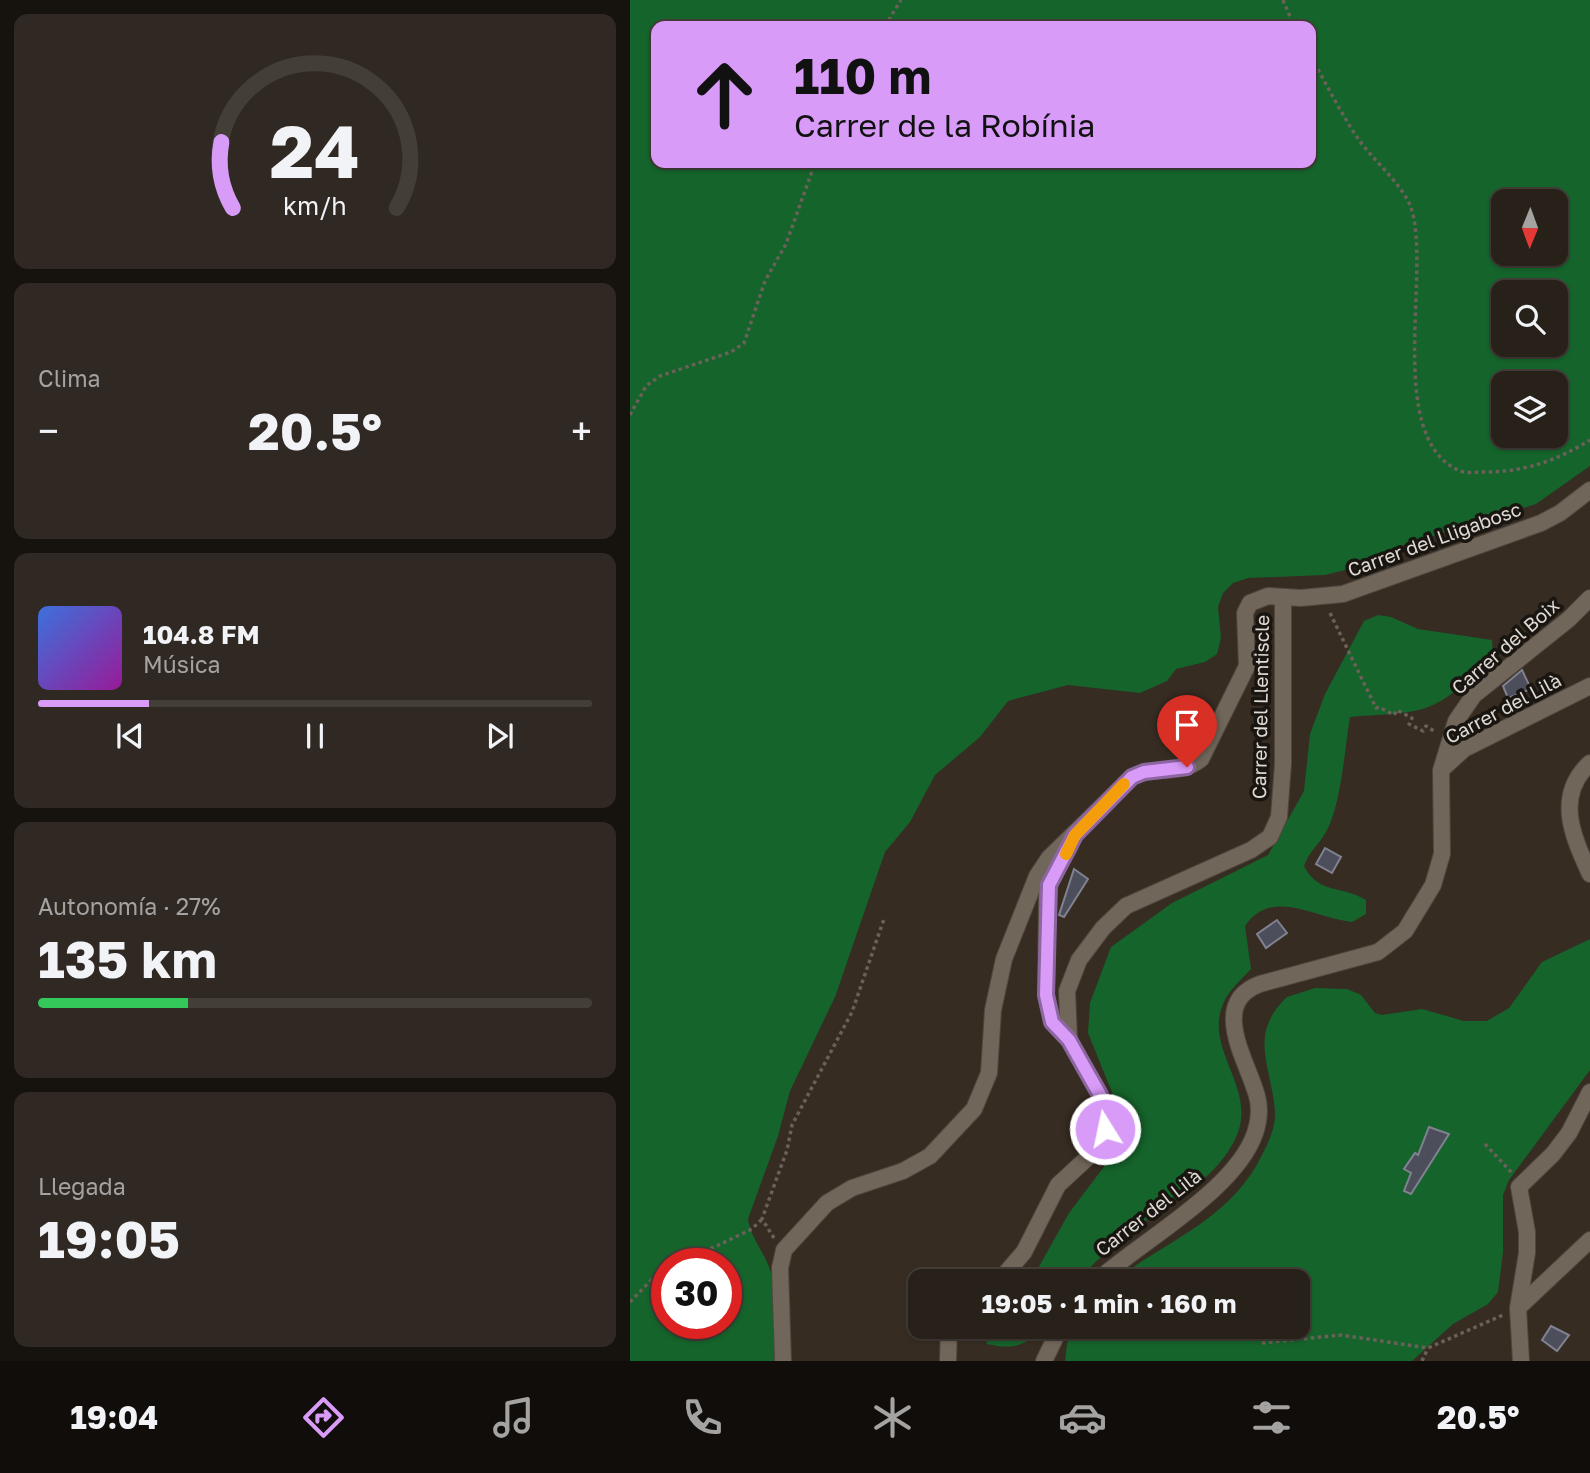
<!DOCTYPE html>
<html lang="es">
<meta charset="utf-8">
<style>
body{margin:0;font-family:"Golos Text",sans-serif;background:#302923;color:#f1f3f6;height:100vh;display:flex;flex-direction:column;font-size:26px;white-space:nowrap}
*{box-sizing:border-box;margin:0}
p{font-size:23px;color:#a5a3a2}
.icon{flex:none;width:38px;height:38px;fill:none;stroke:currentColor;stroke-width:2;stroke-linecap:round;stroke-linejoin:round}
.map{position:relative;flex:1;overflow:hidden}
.details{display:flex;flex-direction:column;gap:14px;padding:14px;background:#16120e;width:630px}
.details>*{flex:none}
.banner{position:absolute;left:21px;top:21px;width:665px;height:147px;border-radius:14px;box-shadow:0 2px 5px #0004,0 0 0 2px #443e39;background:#d89bf8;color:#111;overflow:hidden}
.needle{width:46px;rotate:181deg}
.fabs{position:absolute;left:861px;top:189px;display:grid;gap:14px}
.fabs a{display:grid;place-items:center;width:77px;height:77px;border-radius:14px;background:#28211a;box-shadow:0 2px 5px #0004,0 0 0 2px #443e39;font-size:35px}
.speed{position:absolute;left:21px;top:1248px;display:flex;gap:14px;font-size:35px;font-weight:700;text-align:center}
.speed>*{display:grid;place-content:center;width:91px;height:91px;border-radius:50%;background:#28211a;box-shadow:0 2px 5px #0004,0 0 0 2px #443e39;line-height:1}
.speed .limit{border:10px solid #d22;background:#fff;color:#111}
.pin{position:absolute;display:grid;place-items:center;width:60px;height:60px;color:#fff;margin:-72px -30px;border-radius:50% 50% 50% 0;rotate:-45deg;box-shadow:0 0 7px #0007}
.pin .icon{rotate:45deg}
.me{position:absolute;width:77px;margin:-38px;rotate:350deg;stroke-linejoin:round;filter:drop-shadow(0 0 5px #0008)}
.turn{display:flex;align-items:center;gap:24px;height:147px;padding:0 28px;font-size:32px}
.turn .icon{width:91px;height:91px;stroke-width:2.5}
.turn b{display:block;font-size:49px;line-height:60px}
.big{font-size:52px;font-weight:700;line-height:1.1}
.details .tile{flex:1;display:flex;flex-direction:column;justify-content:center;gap:10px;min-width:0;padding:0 24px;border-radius:14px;background:#302923}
.details .dial{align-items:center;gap:0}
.dial svg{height:182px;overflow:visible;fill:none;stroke:#443e39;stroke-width:7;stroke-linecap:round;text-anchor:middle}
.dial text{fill:#f1f3f6;stroke:none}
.song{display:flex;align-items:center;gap:21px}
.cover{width:84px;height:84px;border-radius:10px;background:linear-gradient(135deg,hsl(220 70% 55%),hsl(300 70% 35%))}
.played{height:7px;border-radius:4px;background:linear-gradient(90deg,#d89bf8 20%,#443e39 20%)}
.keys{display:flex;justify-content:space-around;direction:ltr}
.heat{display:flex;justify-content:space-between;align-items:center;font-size:38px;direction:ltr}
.charge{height:10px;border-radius:5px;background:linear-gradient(90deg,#34c759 27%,#443e39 0)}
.trip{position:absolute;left:278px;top:1269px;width:402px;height:70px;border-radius:14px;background:#28211a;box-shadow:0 2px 5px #0004,0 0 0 2px #443e39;font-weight:700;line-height:70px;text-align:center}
.menu{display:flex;height:112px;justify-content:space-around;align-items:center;background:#100d0a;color:#a5a3a2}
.menu .icon{width:49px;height:49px}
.menu .active{color:#d89bf8}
.menu b{font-size:32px;color:#f1f3f6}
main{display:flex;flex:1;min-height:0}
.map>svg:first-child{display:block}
.forest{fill:#15642b;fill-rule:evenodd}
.building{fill:#4d4e5c;stroke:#818291;stroke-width:2}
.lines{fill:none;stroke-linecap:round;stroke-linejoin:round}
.street-casing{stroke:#50473f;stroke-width:18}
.path{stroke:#6a6158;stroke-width:3.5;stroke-dasharray:3.5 3.5;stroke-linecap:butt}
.street{stroke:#71665a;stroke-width:16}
.route-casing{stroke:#8c65a1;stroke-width:18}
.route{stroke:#d89bf8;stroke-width:12}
.slow{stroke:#f59e0b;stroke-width:12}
.labels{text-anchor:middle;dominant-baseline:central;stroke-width:7;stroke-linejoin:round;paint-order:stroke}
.street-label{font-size:19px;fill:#e1dad4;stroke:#191510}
</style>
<main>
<section class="details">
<div class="tile dial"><svg viewBox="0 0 100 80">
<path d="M14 69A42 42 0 1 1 86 69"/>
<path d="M14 69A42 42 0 0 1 9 40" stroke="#d89bf8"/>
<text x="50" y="56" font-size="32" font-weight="700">24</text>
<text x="50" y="72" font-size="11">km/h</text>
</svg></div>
<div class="tile"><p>Clima</p>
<div class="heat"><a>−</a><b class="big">20.5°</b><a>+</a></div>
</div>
<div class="tile">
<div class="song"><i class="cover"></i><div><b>104.8 FM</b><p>Música</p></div></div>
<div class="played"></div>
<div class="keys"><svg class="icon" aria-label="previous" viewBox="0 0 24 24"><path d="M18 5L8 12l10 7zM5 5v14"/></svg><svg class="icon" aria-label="pause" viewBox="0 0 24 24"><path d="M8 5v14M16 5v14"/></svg><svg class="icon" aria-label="next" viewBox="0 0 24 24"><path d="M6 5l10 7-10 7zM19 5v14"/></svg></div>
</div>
<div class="tile"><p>Autonomía · 27%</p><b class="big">135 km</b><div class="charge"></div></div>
<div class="tile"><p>Llegada</p><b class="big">19:05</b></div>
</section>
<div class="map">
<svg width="960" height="1361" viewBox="0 0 960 1361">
<rect width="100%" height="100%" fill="#362c22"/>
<!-- forest -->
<g class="forest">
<path d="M0 0H960V466L906 504 771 546 727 567 695 575 618 578 603 583 593 593 588 607 591 638 587 654 575 662 546 669 537 681 510 693 438 685 378 701 350 737 305 775 280 822 255 852 205 997 160 1091 148 1136 118 1219C121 1239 136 1254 141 1273 149 1301 144 1333 144 1361H0ZM26 26H681V163H26ZM873 201H926V254H873ZM873 292H926V345H873ZM873 383H926V436H873ZM37 1264H96V1323H37Z"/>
<path d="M748 615 761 617 788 629 862 640 863 655C845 672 828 693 805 704 781 716 746 714 720 717 715 747 711 804 697 830 690 844 679 851 674 866 689 895 712 885 736 900V914L722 922C684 918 642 887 615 926L621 969C612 979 599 990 594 1002 572 1048 627 1087 607 1135 587 1182 536 1204 498 1234 479 1248 463 1264 447 1281H401L439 1213 476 1164 491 1132 492 1117 458 1033 460 1003 481 947 542 903 638 855 674 791 680 734 695 694 734 621Z"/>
<path d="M960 939V1070L879 1180 873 1195V1252L868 1292 858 1304 823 1324 782 1361H435L437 1344 445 1327 668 1326V1281H484C538 1239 601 1220 633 1153 639 1142 646 1125 645 1112 642 1067 617 1035 657 997L685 988 717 989 731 995 745 1013 752 1015 792 1009 834 1021H857L879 1008 912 962Z"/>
<path d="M352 1326H413V1327C397 1346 382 1350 357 1344Z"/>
</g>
<!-- building -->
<g class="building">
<polygon points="892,670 901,689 878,698 873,686"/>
<polygon points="695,848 711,857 702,873 686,864"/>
<polygon points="444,869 458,879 434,917 429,915"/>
<polygon points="647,920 657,933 636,948 627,934"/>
<polygon points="799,1127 819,1134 781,1194 774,1191 781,1173 774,1169 785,1153 788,1155"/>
<polygon points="921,1326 939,1335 927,1351 912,1340"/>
</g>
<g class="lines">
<defs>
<g id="street">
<path d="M960 763C924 796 943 837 960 874"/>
<polyline points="812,767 826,721 844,695 939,619 960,598"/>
<polyline points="439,1040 437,991 449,960 473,928 496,906 621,850 640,837 649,817 653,764 653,599"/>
<polyline points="369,1281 394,1252 428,1185 467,1149 475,1129 470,1095 439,1040 422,1022 416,995 417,894 422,876 440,846"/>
<path d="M467 1281C511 1241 606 1190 625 1133 629 1121 630 1107 627 1096 618 1062 578 1003 630 984L748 952 775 931 803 885 812 854 811 770 834 749 960 686"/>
<polyline points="888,1308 960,1240"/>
<path d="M153 1361 150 1268 154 1250 197 1203 222 1188 273 1171 300 1156 344 1109 359 1073 363 1010 374 959 407 876 419 858 502 777C523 765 551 776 571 759L617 666 615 613 620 603 638 596 671 598 713 594 911 523 930 513 960 490"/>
<polyline points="318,1361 319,1326"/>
<polyline points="414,1361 431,1326"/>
<polyline points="891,1361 888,1308 897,1253 897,1232 889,1187 923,1154 939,1133 960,1092"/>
</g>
</defs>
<!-- street casing -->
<use href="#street" class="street-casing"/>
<!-- path -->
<g class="path">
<polyline points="653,0 664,26"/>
<polyline points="255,26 271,0"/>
<path d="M681 57C697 85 711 114 729 140 743 160 774 186 781 208 802 269 754 436 828 470 835 474 847 472 855 472 894 472 926 461 960 440"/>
<polyline points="0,415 16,386 30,376 101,352 114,343 135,281 156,244 185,163"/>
<polyline points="700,613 746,708 749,707 764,715 767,710 782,718 779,724 793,731 796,726 804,731"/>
<polyline points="855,1144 882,1173"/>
<polyline points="144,1238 132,1219 157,1150 162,1125 222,1012 254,919"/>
<polyline points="49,1264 122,1229 132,1219"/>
<polyline points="0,1302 26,1275 37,1269"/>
<polyline points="632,1343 711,1335 798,1348 873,1315"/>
<polyline points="792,1361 798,1348"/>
</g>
<!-- street -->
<use href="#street" class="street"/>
</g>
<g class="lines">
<defs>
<polyline id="route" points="475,1129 470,1095 439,1040 422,1022 416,995 419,885 445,835 502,777 514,772 557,767"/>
</defs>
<!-- route casing -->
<use href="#route" class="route-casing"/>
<!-- route -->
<use href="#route" class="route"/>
<!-- slow -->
<polyline class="slow" points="436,854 445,835 494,784"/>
</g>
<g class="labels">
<!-- street labels -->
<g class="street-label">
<text transform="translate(804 539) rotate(-20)">Carrer del Lligabosc</text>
<text transform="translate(875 646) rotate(-41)">Carrer del Boix</text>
<text transform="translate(630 707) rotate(-89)">Carrer del Llentiscle</text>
<text transform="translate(873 708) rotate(-28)">Carrer del Lilà</text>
<text transform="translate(518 1212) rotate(-38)">Carrer del Lilà</text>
</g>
</g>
</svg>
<div class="fabs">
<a><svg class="needle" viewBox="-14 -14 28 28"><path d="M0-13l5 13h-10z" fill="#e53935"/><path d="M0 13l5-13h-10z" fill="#a5a3a2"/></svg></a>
<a><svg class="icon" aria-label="search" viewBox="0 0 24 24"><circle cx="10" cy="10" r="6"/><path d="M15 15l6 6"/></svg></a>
<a><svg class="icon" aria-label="layers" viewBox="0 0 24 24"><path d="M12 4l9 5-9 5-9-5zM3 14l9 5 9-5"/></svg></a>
</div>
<div class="speed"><div class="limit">30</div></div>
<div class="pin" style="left:557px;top:767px;background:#d93025"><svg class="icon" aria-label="arrive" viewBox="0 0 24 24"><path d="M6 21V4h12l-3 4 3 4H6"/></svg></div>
<svg class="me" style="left:475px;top:1129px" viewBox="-20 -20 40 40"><circle r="17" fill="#d89bf8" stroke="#fff" stroke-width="3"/><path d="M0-11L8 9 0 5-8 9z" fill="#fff"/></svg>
<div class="trip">19:05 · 1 min · 160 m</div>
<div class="banner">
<div class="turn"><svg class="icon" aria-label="ahead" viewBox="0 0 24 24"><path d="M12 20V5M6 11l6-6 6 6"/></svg><div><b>110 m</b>Carrer de la Robínia</div></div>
</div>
</div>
</main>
<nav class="menu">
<b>19:04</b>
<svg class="icon active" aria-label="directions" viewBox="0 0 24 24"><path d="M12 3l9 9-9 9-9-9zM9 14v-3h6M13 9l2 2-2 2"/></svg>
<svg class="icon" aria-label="music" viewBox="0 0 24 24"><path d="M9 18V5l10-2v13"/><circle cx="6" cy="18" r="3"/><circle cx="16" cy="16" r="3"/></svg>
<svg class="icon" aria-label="phone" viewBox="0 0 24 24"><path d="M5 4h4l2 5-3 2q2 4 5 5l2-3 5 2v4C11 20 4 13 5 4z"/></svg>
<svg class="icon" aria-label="climate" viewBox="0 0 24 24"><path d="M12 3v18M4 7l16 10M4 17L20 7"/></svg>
<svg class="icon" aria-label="car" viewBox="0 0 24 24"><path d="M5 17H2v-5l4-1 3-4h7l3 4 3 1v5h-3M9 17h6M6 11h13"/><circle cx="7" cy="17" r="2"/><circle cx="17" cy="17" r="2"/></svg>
<svg class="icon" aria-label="filters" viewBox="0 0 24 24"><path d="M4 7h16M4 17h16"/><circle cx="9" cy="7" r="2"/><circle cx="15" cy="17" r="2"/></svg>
<b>20.5°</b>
</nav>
